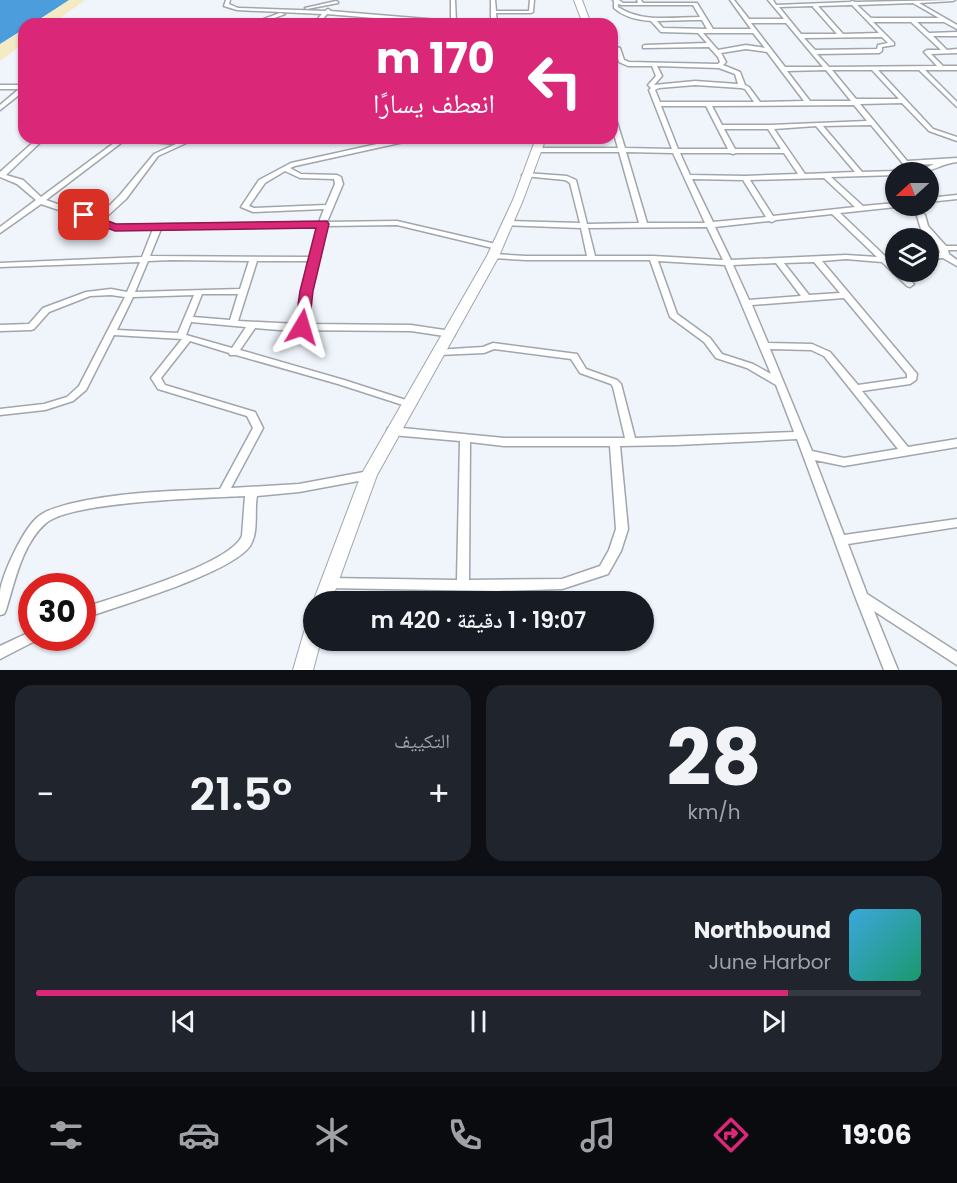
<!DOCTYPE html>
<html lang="ar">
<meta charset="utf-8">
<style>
body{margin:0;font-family:Poppins,"Noto Naskh Arabic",sans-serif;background:#20242c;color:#f1f3f6;direction:rtl;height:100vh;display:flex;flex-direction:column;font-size:22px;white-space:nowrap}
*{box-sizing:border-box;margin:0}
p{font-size:20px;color:#9ea1a6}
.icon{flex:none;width:33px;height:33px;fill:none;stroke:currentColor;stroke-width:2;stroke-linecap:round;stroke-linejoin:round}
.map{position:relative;height:670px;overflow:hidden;direction:ltr}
.details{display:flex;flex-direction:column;gap:15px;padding:15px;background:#0d0f14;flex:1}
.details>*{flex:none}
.top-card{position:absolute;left:18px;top:18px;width:600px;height:126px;border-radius:18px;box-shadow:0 2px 4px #0004;direction:rtl;background:#db2777;color:#fff;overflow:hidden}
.needle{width:39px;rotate:249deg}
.tools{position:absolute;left:885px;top:162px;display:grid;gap:12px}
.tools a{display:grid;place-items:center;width:54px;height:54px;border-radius:50%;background:#171b24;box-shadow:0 2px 4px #0004;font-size:30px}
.speed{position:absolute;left:18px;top:573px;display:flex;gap:12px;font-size:30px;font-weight:700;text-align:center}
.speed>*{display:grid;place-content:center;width:78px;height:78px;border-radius:50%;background:#171b24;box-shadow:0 2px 4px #0004;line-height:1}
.speed .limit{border:9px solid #d22;background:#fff;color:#111}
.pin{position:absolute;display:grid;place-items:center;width:51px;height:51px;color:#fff;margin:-26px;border-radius:12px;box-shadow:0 3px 9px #0006}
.me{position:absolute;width:66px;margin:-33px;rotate:7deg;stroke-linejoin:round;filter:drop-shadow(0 0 4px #0008)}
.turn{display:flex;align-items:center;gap:21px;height:126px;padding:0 24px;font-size:27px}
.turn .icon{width:78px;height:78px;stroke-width:2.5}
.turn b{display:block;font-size:42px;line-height:51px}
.big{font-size:45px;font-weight:600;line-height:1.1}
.details .card{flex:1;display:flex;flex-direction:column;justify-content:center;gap:9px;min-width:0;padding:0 21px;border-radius:18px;background:#20242c}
.details .dial{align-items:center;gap:0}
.dial b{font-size:78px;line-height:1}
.song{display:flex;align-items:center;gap:18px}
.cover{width:72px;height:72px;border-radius:9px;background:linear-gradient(135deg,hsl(200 70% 55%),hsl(160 70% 35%))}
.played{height:6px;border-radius:3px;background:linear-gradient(90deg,#db2777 85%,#363941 85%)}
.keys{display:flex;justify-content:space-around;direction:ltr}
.heat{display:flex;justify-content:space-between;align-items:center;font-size:33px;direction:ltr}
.details .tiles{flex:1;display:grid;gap:15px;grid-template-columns:1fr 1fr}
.card:last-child{grid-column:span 2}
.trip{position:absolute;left:303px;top:591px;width:351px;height:60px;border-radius:30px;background:#171b24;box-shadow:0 2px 4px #0004;font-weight:600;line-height:60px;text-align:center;direction:rtl}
.tab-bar{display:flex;height:96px;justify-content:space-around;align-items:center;background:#090b0e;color:#9ea1a6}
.tab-bar .icon{width:42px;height:42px}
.tab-bar .active{color:#db2777}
.tab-bar b{font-size:27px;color:#f1f3f6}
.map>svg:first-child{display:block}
.sand{fill:#f4ebc5}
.water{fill:#4b9edb}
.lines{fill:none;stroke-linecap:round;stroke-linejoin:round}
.minor-casing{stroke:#a0a6ac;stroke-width:3}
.primary-casing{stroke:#a0a6ac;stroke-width:2}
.minor{fill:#fff;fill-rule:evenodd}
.primary{fill:#fff;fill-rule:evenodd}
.route{fill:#db2777;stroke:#8e194d;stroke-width:1.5}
</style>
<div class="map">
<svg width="957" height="670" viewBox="0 0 957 670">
<rect width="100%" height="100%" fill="#eff5fb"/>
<!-- sand -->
<g class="sand">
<polygon points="69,0 85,0 52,24 33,24"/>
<polygon points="24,30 24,43 0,61 0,44"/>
</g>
<!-- water -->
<polygon class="water" points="0,0 69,0 32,24 24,24 24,29 0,44"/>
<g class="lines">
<defs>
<g id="minor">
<polygon points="226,0 230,0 229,4 238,8 325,11 328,9 330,10 330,11 451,21 451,0 455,0 456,22 467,24 446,24 327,14 319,24 313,24 322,14 237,10 224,6"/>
<polygon points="491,0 495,0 496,11 529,11 530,0 534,0 533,12 531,13 496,13 497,24 491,24"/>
<path d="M613 0H619L623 3H638L637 0H641L643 3H697L713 29H751L730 0H734L749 19H784L768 0H773L776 5 850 2 852 1 855 2 955 0 953 1 919 3 957 25V29L944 22H917L929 33 957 32V36H933L947 50 957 49V53L931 54 943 66H957V70H925L957 102V107L919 70H878L933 129 957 137V141L929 131 902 103 860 104 907 161 957 158V162C943 163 930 173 917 172L934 164 911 165 916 172H910L871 125 823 126 862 172 896 171 899 172H896V175L831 177 863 206 896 203V206H899L896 207 840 213 887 258 896 259V263H892L896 266V272H901L914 284 910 287 907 286 882 262 846 259 822 261 917 374 916 380 910 384 862 391 908 447 957 439V447L844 466 815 460 844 535 957 519V527L848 544 867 594 957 652V665L874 611 898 670H884L855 596 797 439 677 445 620 446 628 529 621 551 608 574 562 589 497 591 328 588 324 587 322 583 324 579 328 578 457 580 460 441 392 435 388 434 387 431 388 428 392 427 504 438H625L613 387 611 384 580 373 571 359 494 349 484 353 439 355 434 352 436 350 483 347 493 343 577 354 586 369 617 380 621 384 635 438 794 432 776 385 747 368 716 358 704 342 670 317 650 260H526L493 258 489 256 493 254 526 256H587L581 228 504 225 503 223 507 221 580 223 570 183 565 180 524 176 522 175 526 173 567 176 576 180 587 224 639 223 619 152H537L534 150 537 148H618L612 127V114L615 116 625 148 672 149 649 90 651 88 648 85 656 76 652 66H628L619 62 616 50H612V46L620 48 624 60 629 62 718 64 720 62 718 57 709 47 643 48V46L645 45 707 43 698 33 661 32 651 21C637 20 624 17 614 8V1ZM913 3 939 18H871L857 5ZM618 4 622 5H693L700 17C674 17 641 23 618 7ZM852 5 879 33 843 34 818 6ZM813 6V7L837 34H801L779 7ZM693 20H702L707 29 663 28 657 21ZM873 22H911L941 50H927L924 52 937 66 829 67 817 54 879 53 882 51V47L894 45V43ZM751 23H786L823 67H785ZM703 33H753L765 48 746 45 718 50ZM882 37 888 43 878 45 877 49 815 50 804 38ZM746 49 767 52 804 101 760 102 749 87 745 85 740 72 723 65 726 62 721 53ZM657 66 719 68 735 74 738 84 695 81 654 85 662 76ZM826 70 851 101H810L787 71ZM832 70H872L899 99H856ZM695 85 741 88 745 89 754 102H660L655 90 659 88ZM854 105 867 121 770 125H722L712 106ZM661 106H706L728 149H678ZM816 126 855 172 805 174 774 129ZM724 129H768L781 149H735ZM626 152 673 153 705 223H647ZM680 153H730L733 154 736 153H784L798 174 745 176 690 175ZM824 178 855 207 773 216 750 180ZM692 179 743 180 766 217 713 222ZM832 214 877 257 846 255 731 260 715 227 769 221 772 222 776 220ZM707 227 723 260 653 256H595L588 228ZM658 261 725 265 771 374 753 364 722 354 710 338 677 314ZM814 262 840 293 809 295 784 263ZM776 263 801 296 749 300 733 265ZM844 298 907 374V378L858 385 830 352 812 344 768 343 752 305ZM770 349 811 350 824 356 898 449 844 458 812 451ZM470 442 504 446H610L616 529 609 550 600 566 562 579 469 580Z"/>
<polygon points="336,1 338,2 338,3 307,9 305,8"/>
<polygon points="280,13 285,14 258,24 250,24"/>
<polygon points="0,85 24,85 24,91 0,110 0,105 19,89 0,89"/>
<path d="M38 138H45L6 175 23 180 41 197 118 140 116 138H150L183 140 189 138H197L158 156 126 199 103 220 116 225 319 222 324 209 253 212 241 207 259 180 291 163 404 138H416L413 140 295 166 290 168 301 174 337 175 341 177 343 184 327 222 397 221 500 245 501 247 497 249 397 225 325 226 314 272 307 324 411 325 451 331 454 332 455 334 454 336 451 337 411 331 279 330 255 328 240 350 344 380 412 402 414 404 412 406H406L338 384 236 355H230L229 353 190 341 161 378 165 385 255 412 263 428 231 488 299 484 369 471 373 472 374 475 373 478 369 479 299 492 257 496C254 511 259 532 250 546 230 574 118 606 82 619V608C115 597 229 565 242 536L245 496C207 498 72 501 46 523 22 544 15 581 6 610L4 614 0 615C0 608 0 600 0 592 2 574 24 527 39 516 48 509 59 507 69 504 118 492 170 491 220 489L253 428 247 416 158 389 151 378 182 339 114 335 86 390 73 401 45 410 0 415V409L44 404 67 397 79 386 125 297 111 295 90 296 49 312 34 329 31 330 0 331V325L29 324 43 308 86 292 111 289 127 292 140 262 0 267V263L142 257 153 229H115L41 204 0 233V227L36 200 17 184 0 177V172ZM125 140 176 144 154 154 120 195 97 218 46 200ZM285 171 300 178 334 179 335 184 326 205 254 208 249 206 265 183ZM318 226 310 257 150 256 161 229ZM171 260 249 261 240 289 135 292 148 261ZM257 261H308L298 324 238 321ZM202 294H238L230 320 193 317ZM194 295 178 333 117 330 133 297ZM191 322 246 327 232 348 186 335Z"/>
<polygon points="957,195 957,199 928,202 928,198"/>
<polygon points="908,206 915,206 925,215 928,226 946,246 957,246 957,250 948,250 949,254 957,260 957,266 943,258 928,259 928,255 940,253 938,246 921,229 917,216"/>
<polygon points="32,631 32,638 38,638 37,640 0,659 0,646"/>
</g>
<g id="primary">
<polygon points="574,0 582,0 591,24 583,24"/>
<polygon points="536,138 546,138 523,200 499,256 377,475 331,602 314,602 314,604 313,602 361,475 487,256 513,200"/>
<polygon points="314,624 314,640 321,640 313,670 293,670 304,632 307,626"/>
</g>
</defs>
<!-- minor casing -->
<use href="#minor" class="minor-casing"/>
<!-- primary casing -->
<use href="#primary" class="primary-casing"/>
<!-- minor -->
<use href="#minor" class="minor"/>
<!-- primary -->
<use href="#primary" class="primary"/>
</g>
<!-- route -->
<polygon class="route" points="84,212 116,224 327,221 329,224 313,291 309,327 302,332 295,327 300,291 316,228 115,231 80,218 80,213"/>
</svg>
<div class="tools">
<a><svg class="needle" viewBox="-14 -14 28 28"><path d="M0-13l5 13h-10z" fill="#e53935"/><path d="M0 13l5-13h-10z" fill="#9ea1a6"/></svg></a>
<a><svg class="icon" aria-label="layers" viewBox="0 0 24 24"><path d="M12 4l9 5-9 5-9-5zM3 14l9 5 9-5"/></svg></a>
</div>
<div class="speed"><div class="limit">30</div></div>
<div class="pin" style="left:84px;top:215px;background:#d93025"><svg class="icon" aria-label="arrive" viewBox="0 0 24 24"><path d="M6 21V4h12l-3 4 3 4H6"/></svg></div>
<svg class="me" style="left:302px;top:327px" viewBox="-20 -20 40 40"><path d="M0-17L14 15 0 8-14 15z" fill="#db2777" stroke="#fff" stroke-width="4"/></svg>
<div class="trip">19:07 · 1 دقيقة · 420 m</div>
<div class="top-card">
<div class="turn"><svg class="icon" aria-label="left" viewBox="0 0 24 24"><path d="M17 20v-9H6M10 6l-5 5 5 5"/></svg><div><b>170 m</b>انعطف يسارًا</div></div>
</div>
</div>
<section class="details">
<div class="tiles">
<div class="card dial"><b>28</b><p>km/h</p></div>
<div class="card"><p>التكييف</p>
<div class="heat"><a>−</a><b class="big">21.5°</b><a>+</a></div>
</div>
<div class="card">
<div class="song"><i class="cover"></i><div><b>Northbound</b><p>June Harbor</p></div></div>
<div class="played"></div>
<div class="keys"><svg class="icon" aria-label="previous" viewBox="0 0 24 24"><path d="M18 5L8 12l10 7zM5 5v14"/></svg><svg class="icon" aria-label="pause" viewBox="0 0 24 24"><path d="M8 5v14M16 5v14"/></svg><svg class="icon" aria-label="next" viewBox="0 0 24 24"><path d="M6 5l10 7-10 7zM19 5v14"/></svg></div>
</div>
</div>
</section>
<nav class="tab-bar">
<b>19:06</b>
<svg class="icon active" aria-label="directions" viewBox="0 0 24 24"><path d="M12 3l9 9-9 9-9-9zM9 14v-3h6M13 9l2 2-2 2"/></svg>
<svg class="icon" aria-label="music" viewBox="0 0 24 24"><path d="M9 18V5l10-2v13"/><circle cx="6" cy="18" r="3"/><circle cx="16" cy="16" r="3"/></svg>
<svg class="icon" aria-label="phone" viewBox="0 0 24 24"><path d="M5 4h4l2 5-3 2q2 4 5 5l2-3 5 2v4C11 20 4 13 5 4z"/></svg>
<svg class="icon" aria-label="climate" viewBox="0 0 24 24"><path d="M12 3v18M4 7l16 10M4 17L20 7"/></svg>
<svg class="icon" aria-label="car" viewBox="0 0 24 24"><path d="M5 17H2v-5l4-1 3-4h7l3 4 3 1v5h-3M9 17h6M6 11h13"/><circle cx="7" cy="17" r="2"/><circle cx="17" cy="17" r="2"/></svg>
<svg class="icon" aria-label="filters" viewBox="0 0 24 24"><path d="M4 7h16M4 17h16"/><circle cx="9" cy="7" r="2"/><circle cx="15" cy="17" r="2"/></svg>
</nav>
